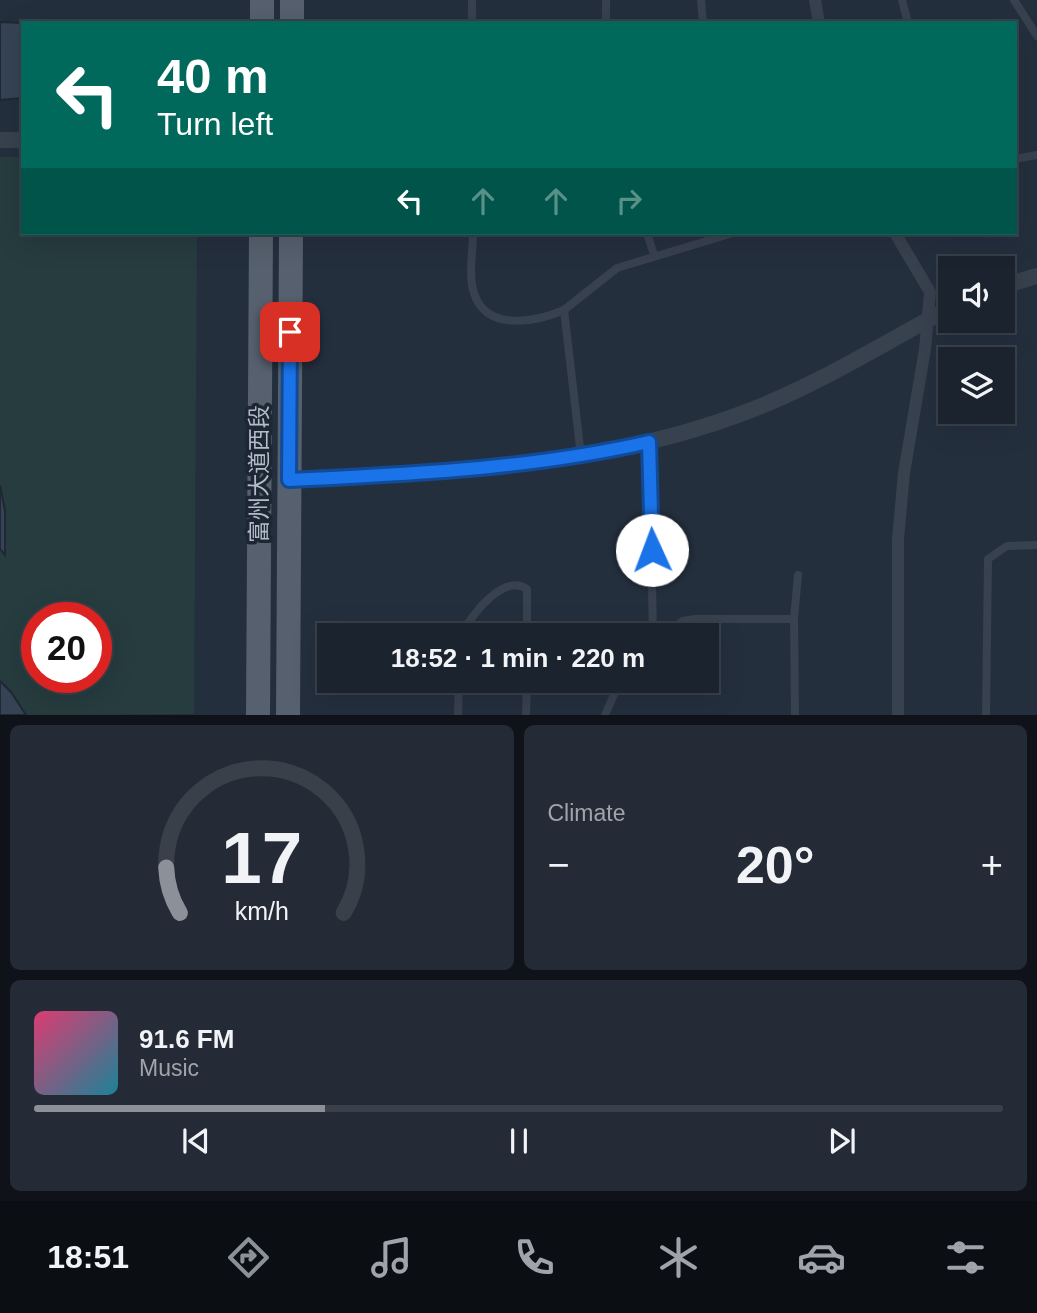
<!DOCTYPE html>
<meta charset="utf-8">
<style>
body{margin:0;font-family:Helvetica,"Noto Sans SC",sans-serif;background:#242b36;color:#f1f3f6;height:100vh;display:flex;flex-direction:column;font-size:26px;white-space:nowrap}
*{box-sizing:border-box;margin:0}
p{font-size:23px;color:#a0a4aa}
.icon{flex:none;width:38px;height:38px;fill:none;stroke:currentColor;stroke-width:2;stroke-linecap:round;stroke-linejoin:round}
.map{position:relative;height:715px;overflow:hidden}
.sheet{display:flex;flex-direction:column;gap:10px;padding:10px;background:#0f1319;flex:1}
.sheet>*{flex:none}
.guide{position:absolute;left:21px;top:21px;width:996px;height:214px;border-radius:0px;box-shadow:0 7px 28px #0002,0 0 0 2px #39404a;background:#00695c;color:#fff;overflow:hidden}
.tools{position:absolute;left:938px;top:256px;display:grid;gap:14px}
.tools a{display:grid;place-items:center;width:77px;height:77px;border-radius:0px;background:#1b232e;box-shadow:0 7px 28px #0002,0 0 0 2px #39404a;font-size:35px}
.speed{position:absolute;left:21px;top:602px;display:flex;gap:14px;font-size:35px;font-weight:700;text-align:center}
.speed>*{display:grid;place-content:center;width:91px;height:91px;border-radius:50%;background:#1b232e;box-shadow:0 7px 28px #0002,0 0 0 2px #39404a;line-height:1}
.speed .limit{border:10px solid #d22;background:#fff;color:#111}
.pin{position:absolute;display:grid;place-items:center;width:60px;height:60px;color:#fff;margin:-30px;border-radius:14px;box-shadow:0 4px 10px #0006}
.me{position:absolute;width:77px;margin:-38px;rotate:358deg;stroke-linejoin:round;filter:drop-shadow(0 0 5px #0008)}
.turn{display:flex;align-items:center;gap:24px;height:147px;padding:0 21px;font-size:32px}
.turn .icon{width:91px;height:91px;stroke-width:2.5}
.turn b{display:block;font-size:49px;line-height:60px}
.lanes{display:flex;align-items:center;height:66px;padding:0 21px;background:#0003;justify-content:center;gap:35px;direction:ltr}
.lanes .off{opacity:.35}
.big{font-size:52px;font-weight:600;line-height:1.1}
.sheet .tile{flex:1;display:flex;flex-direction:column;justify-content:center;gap:10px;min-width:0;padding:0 24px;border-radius:10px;background:#242b36}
.sheet .dial{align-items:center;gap:0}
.dial svg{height:182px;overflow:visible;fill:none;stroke:#39404a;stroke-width:7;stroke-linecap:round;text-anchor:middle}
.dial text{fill:#f1f3f6;stroke:none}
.song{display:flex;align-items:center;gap:21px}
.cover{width:84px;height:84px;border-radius:10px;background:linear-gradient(135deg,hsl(340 70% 55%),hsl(190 70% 35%))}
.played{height:7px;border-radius:4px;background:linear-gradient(90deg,#8c9099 30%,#39404a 30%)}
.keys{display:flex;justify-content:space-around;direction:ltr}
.heat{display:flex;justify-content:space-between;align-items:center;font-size:38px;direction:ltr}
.sheet .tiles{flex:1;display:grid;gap:10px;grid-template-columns:1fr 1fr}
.tile:last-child{grid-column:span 2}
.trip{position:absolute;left:317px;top:623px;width:402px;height:70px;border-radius:0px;background:#1b232e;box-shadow:0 7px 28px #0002,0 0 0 2px #39404a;font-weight:600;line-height:70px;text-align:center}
.menu{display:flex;height:112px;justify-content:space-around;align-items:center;background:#0b0e12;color:#a0a4aa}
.menu .icon{width:49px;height:49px}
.menu .current{color:#8c9099}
.menu b{font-size:32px;color:#f1f3f6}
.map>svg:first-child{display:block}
.green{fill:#263c3f;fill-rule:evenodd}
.building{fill:#364354;stroke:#1f2835;stroke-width:2}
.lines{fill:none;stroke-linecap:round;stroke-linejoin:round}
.service{stroke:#38414e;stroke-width:8}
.pedestrian{stroke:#38414e;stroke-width:12}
.minor{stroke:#38414e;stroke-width:16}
.primary{stroke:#56606e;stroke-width:24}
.route-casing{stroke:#114b97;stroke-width:18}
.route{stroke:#1a73e8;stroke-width:12}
.labels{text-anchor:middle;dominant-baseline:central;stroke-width:7;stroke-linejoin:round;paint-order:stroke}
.street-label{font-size:23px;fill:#b4bcc9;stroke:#1d2633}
</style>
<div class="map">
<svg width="1037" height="715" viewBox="0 0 1037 715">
<rect width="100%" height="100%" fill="#242f3e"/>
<!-- green -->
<path class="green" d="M0 157H23V233H197L194 714 0 715ZM37 618H96V677H37Z"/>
<!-- building -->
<g class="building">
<polygon points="0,22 23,23 23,98 0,100"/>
<polygon points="0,485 5,511 5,555 0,549"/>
<polygon points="0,681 11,692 26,715 0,715"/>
</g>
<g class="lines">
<!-- service -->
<g class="service">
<polyline points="472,0 472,23"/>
<polyline points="701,0 703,23"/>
<polyline points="902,0 908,23"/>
<polyline points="1014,0 1037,36"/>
<polyline points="606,23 606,0"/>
<polyline points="1015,159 1037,155"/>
<path d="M473 233C473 251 468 276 474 293 486 332 536 322 564 310L581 456"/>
<polyline points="647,233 654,255"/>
<polyline points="564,310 617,268 733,233"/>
<polyline points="649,442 653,635"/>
<path d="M462 635C470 615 504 573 527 589V635"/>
<polyline points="665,635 683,621 695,619 794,619"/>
<polyline points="458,715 459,681"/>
<polyline points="526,715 527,681"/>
<polyline points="605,715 620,681"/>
<polyline points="795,715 794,619 798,575"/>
<polyline points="986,715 988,559 1007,546 1037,545"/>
</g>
<!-- pedestrian -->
<g class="pedestrian">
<polyline points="815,0 819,23"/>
<polyline points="895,233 930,292 925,349 904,473 898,539 898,715"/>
</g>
<!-- minor -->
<g class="minor">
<polyline points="0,140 23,140"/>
<polyline points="1003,286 1037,276"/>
<path d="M289 480C440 472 594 468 738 415 813 388 880 345 950 308"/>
</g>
<!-- primary -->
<g class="primary">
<polyline points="262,23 262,0"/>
<polyline points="292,23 292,0"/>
<polyline points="258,715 261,233"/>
<polyline points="288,715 291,233"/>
</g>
</g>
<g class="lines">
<defs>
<path id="route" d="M290 332 289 480C410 474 530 469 649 442L652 550"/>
</defs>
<!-- route casing -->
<use href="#route" class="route-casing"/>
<!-- route -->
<use href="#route" class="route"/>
</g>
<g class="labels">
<!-- street labels -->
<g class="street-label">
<text transform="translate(259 474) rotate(-90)">富州大道西段</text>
</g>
</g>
</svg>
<div class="tools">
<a><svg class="icon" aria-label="sound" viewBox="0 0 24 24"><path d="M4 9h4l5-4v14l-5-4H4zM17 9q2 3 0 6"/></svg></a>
<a><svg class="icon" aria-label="layers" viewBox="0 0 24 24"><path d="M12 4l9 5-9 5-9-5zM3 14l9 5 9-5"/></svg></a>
</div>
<div class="speed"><div class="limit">20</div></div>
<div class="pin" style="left:290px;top:332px;background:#d93025"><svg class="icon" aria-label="arrive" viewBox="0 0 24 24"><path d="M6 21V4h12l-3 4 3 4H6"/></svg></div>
<svg class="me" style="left:652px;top:550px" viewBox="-20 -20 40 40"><circle r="19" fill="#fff"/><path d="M0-13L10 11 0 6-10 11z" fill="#1a73e8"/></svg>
<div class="trip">18:52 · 1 min · 220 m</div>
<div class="guide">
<div class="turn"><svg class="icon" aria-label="left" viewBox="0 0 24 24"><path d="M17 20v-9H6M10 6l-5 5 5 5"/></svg><div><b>40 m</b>Turn left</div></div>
<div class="lanes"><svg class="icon" aria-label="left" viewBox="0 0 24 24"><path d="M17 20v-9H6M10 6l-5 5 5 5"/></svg><svg class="icon off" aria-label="ahead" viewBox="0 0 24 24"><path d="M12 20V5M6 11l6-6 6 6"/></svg><svg class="icon off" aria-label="ahead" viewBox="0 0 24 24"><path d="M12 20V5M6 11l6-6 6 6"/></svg><svg class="icon off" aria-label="right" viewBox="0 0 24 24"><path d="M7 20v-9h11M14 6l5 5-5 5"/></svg></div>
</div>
</div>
<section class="sheet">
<div class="tiles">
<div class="tile dial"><svg viewBox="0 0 100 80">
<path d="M14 69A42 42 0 1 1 86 69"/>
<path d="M14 69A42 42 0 0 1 8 49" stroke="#8c9099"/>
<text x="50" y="56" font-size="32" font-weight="700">17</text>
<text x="50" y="72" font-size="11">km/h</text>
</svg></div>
<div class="tile"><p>Climate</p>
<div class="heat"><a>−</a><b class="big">20°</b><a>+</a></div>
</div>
<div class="tile">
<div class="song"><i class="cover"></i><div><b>91.6 FM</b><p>Music</p></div></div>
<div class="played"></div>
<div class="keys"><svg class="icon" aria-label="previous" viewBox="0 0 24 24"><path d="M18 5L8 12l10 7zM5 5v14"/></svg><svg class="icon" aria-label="pause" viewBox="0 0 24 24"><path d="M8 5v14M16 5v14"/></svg><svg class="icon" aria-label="next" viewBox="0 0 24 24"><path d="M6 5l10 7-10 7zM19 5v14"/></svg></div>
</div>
</div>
</section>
<nav class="menu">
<b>18:51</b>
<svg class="icon current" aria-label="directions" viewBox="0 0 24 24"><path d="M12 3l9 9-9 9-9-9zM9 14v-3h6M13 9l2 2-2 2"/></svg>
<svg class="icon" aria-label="music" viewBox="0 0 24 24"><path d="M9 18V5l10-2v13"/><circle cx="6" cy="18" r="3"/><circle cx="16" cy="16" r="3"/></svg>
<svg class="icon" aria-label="phone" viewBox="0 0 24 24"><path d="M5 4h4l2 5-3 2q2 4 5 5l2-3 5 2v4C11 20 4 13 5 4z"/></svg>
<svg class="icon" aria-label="climate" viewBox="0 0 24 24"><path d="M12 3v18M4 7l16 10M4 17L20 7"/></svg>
<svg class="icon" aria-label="car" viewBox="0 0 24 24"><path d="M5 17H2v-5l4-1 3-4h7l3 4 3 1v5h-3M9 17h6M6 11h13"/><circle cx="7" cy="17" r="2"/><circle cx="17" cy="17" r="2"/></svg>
<svg class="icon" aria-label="filters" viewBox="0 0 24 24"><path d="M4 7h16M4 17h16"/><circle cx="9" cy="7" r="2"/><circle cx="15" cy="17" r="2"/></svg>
</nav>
